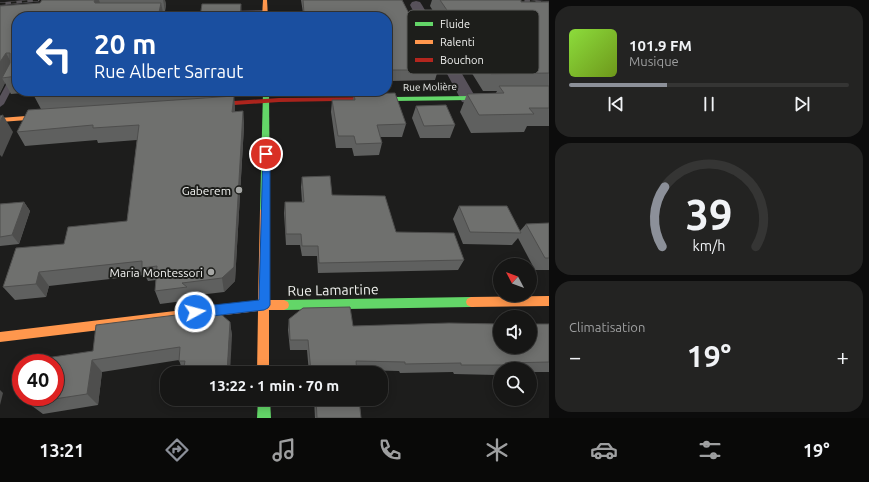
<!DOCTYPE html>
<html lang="fr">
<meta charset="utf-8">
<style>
body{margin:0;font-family:Ubuntu,sans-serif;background:#232322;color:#f1f3f6;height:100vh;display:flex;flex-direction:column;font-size:15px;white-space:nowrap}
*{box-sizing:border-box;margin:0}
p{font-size:13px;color:#9e9fa0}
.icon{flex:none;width:22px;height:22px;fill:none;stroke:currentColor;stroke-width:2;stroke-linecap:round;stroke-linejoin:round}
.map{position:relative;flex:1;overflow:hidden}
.details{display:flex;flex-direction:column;gap:6px;padding:6px;background:#0c0c0c;width:320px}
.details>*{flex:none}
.top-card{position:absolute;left:12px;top:12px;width:380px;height:84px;border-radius:16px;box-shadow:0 2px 10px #0003,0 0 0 1px #353534;background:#1a4fa0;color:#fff;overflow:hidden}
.needle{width:26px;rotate:311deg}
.buttons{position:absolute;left:493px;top:258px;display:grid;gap:8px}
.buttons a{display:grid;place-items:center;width:44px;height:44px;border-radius:50%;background:#161615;box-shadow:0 2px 10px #0003,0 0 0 1px #353534;font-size:20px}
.speed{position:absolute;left:12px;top:354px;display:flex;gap:8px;font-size:20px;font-weight:700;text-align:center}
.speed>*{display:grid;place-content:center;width:52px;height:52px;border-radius:50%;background:#161615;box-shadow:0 2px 10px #0003,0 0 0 1px #353534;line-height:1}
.speed .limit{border:6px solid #d22;background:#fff;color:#111}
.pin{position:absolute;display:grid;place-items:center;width:34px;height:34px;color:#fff;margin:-17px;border:2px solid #fff;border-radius:50%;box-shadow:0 1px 4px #0007}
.me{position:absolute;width:44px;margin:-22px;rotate:83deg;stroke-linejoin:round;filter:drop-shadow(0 0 3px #0008)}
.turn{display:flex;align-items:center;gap:14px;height:84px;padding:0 16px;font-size:18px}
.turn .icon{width:52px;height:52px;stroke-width:2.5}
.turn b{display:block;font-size:28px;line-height:34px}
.big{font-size:30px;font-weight:700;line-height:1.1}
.details .widget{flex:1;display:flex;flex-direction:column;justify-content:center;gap:6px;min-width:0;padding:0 14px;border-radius:16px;background:#232322}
.details .dial{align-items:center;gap:0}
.dial svg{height:104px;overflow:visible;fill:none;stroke:#353534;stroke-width:7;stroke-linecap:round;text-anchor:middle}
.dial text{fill:#f1f3f6;stroke:none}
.song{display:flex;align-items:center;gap:12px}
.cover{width:48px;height:48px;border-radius:6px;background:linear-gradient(135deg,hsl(90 70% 55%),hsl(80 70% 35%))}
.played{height:4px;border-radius:2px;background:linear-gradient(90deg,#8c9099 35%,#353534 35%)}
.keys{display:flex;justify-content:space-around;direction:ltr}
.heat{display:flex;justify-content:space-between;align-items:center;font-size:22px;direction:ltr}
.trip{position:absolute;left:160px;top:366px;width:228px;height:40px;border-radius:16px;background:#161615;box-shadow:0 2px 10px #0003,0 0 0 1px #353534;font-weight:700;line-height:40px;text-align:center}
.dock{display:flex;height:64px;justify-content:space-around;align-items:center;background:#090908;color:#9e9fa0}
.dock .icon{width:28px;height:28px}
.dock .current{color:#8c9099}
.dock b{font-size:18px;color:#f1f3f6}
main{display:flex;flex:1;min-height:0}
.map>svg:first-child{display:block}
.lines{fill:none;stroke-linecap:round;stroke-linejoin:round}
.lane{fill:#57515a;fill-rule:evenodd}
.street{fill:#57515a;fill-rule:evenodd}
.fast{fill:#63d668;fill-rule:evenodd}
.slow{fill:#ff974d;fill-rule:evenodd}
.jam{fill:#b3261e;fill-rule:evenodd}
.rail-casing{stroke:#575458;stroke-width:3}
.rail{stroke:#1d1e1b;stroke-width:2;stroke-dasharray:5.5;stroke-linecap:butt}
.wall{fill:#5f605f}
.shaded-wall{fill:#4e4e4d}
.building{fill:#6f706e;stroke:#4e4e4d}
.route{fill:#1a73e8;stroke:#114b97}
.poi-dot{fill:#a6a7a5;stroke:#1d1e1b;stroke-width:1.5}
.labels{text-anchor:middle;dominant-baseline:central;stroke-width:4;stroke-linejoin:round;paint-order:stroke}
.far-street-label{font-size:10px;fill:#f0f1ef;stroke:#1d1e1b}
.poi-label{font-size:12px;fill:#f0f1ef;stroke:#1d1e1b;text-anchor:end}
.near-street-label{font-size:14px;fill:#f0f1ef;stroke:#1d1e1b}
.key{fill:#1d1e1b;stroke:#5c5d5b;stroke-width:1}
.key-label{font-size:11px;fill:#f0f1ef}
</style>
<main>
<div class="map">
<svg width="549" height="418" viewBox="0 0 549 418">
<rect width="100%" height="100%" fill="#1d1d1c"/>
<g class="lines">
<!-- lane -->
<g class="lane">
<polygon points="265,10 267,11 267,13 149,17 146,15 149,13"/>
<polygon points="14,70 17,70 17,79 4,104 0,107 0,96"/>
</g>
<!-- street -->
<polygon class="street" points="416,1 420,2 422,5 476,98 474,102 468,103 462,102 460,98 410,5 412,2"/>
<!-- fast -->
<g class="fast">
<polygon points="263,91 269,91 270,210 265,213 260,210"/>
<polygon points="549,95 549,99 393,101 390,99 393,97"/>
<polygon points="471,297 475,299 476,302 475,305 471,307 284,310 280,308 279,305 280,302 284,300"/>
<polygon points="258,399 270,399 271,418 257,418"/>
</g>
<!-- slow -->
<g class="slow">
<polygon points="263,0 267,0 268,17 262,17"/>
<polygon points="52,114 56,116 55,118 0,122 0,118"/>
<polygon points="265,207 270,210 269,300 284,300 288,302 289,305 288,308 284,310 269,310 269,373 257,373 258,311 0,342 0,332 258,301 260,210"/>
<polygon points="549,296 549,306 471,307 467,305 466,302 467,299 471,297"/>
</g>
<!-- jam -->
<polygon class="jam" points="393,97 396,99 395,100 279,102 204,107 201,105 204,103 279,98"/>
<defs>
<g id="rail">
<polyline points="519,0 549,3"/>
<polyline points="0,4 38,0"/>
</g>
</defs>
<!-- rail casing -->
<use href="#rail" class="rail-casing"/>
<!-- rail -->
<use href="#rail" class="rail"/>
</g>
<!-- wall -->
<g class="wall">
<polygon points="42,0 165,0 166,5 165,11 162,11 164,17 17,17 17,91 236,91 235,96 234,96 235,112 243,111 244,126 235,281 224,292 190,296 191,300 160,304 155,291 156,280 148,281 145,275 49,286 46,297 15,300 3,287 64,244 127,221 137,140 98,143 97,140 25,146 17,132 41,109 33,94 35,92 11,94 5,83 0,93 0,6 40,3"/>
<polygon points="301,0 402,0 438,70 435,80 390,81 387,92 348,93 348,91 387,91 387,17 284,17 284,13 303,13"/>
<polygon points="432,0 521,0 521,2 549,2 549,126 527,126 524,132 471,133 460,112 467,94 496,93 497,91 483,91 430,6"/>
<polygon points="354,94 406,124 402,137 380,137 382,143 379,155 354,156 352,148 336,148 331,112 332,100 353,100"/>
<polygon points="416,106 455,125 450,138 420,138 412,118"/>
<polygon points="302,177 332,195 396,232 464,260 458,270 318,273 317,256 302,256 300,245 286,245 284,213 285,202 302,202 301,187"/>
<polygon points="24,202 30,211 19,244 0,246 0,204"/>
<polygon points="459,206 520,231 526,224 549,223 549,270 535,270 518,238 512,245 463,244 453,219"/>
<polygon points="289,319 353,326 549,324 549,372 530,372 530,369 500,369 500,372 499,372 496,375 454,374 453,372 400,373 399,371 356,370 357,373 309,373 307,350 290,350 288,330"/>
<polygon points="230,322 232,336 183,372 179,360 102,372 98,405 43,414 28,403 93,351"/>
<polygon points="314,399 359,399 361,418 315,418"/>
</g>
<!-- shaded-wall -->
<g class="shaded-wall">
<polygon points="96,0 99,0 103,12 94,1"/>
<polygon points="163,0 165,0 166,5 165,11"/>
<polygon points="161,3 164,17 158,17"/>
<polygon points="241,4 242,17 240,17"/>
<polygon points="6,53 14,68 2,78 5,83 0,93 0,62"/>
<polygon points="234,96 235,110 234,126 232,112"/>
<polygon points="243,111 244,126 235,281 224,292 222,278"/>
<polygon points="3,115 13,132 2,157 0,155 0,122"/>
<polygon points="24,202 30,211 19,244 12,235"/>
<polygon points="39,272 49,286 46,297 36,284"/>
<polygon points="230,322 232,336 230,373 227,373"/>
<polygon points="92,360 102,372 98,405 87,394"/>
<polygon points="0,390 3,393 0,405"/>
</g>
<!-- building -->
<g class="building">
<polygon points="42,0 96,0 94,1 95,3 161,3 158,17 17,17 17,76 2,78 10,63 10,53 6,53 0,62 0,6 40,3"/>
<polygon points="303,0 402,0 438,70 387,70 387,17 285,17 284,13 304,13"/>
<polygon points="440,0 521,0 521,2 549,2 549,73 491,74"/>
<polygon points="202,4 241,4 240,17 200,17"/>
<polygon points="387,74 390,82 387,82"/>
<polygon points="499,86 549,86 549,108 529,108 534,114 479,115 467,94 504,93"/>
<polygon points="35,91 76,91 33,94"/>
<polygon points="395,93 406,124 377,125 382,143 356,144 354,136 338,136 332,100 355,100 354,94"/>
<polygon points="234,96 232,112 243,111 234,267 222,278 182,283 187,287 155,291 157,266 142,268 142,261 39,272 36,284 3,287 16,248 64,244 68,227 127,221 139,125 93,128 93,125 17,132 28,110"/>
<polygon points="446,105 455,125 424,126 416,106"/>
<polygon points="3,115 0,122 0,116"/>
<polygon points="330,176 332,195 385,196 396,232 454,233 464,260 319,263 318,246 302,246 301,234 286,234 285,202 304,202 302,177"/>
<polygon points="24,202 12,235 0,237 0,204"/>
<polygon points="459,206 507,206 521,233 470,232"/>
<polygon points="549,223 549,258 545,258 526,224"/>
<polygon points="350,307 353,326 449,323 500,324 500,347 530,347 530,324 549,324 549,362 505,363 506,365 461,365 461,363 405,364 405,362 356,361 357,373 314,373 314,372 311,372 308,340 290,340 289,319 303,308"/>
<polygon points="216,310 230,322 227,373 183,373 185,361 179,361 180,347 92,360 87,394 28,403 30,397 55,397 55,363 38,363 39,359 93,351 96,325"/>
<polygon points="316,399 359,399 361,418 317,418"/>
</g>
<!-- route -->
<polygon class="route" points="263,152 266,152 270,154 270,305 268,308 264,310 195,318 191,316 189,312 191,309 195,307 259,300"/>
<!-- markers -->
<g class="poi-dot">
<circle cx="239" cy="190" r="4"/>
<circle cx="211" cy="272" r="4"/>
</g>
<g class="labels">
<!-- far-street labels -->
<g class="far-street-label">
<text transform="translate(430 87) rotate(-1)">Rue Molière</text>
</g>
<!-- poi labels -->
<g class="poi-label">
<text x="231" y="190">Gaberem</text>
<text x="203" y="272">Maria Montessori</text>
</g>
<!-- near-street labels -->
<g class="near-street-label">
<text transform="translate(333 290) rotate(-1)">Rue Lamartine</text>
</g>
</g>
<!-- legend -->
<rect x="407" y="10" width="132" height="64" rx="6" class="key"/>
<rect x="415" y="22" width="18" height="4" fill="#63d668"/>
<rect x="415" y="40" width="18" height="4" fill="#ff974d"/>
<rect x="415" y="58" width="18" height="4" fill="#b3261e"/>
<g class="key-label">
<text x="440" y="28">Fluide</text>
<text x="440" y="46">Ralenti</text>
<text x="440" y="64">Bouchon</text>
</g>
</svg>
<div class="buttons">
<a><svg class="needle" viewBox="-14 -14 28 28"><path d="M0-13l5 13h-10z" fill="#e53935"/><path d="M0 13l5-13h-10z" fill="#9e9fa0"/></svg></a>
<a><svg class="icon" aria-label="sound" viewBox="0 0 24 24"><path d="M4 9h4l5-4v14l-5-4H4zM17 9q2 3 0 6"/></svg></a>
<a><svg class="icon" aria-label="search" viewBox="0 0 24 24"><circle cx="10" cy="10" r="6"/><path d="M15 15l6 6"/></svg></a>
</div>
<div class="speed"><div class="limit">40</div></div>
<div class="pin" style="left:266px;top:154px;background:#d93025"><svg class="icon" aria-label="arrive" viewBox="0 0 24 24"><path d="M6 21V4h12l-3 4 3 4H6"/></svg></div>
<svg class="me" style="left:195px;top:312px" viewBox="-20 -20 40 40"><circle r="17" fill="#1a73e8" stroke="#fff" stroke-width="3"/><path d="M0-11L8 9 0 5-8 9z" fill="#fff"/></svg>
<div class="trip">13:22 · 1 min · 70 m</div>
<div class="top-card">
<div class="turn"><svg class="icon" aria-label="left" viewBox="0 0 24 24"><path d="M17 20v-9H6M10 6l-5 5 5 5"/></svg><div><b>20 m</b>Rue Albert Sarraut</div></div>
</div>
</div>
<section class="details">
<div class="widget">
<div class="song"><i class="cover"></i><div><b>101.9 FM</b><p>Musique</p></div></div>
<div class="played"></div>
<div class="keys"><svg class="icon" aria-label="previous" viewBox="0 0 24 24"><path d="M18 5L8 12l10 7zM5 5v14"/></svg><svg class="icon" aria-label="pause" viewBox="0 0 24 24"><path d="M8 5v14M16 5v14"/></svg><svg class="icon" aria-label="next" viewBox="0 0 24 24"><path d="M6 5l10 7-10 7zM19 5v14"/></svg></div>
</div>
<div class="widget dial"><svg viewBox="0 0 100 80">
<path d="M14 69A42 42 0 1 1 86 69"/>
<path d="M14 69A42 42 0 0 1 16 23" stroke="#8c9099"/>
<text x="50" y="56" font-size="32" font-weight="700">39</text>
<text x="50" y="72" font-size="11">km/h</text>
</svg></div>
<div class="widget"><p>Climatisation</p>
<div class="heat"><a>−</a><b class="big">19°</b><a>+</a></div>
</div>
</section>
</main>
<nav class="dock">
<b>13:21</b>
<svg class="icon current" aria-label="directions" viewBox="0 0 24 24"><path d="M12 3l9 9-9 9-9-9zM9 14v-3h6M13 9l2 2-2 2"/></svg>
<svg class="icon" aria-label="music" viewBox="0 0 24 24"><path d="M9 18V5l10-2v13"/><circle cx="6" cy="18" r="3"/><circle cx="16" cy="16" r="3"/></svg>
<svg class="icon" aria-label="phone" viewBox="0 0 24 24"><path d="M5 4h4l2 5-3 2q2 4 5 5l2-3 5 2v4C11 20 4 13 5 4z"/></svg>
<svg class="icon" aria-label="climate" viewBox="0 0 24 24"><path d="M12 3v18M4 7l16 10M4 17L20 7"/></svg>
<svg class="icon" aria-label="car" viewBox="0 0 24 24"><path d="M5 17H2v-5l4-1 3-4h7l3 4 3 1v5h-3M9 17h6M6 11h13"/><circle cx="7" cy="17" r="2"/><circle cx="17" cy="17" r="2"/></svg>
<svg class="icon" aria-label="filters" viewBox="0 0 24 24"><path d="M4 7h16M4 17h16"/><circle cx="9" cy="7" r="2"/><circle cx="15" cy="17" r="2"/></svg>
<b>19°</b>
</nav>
